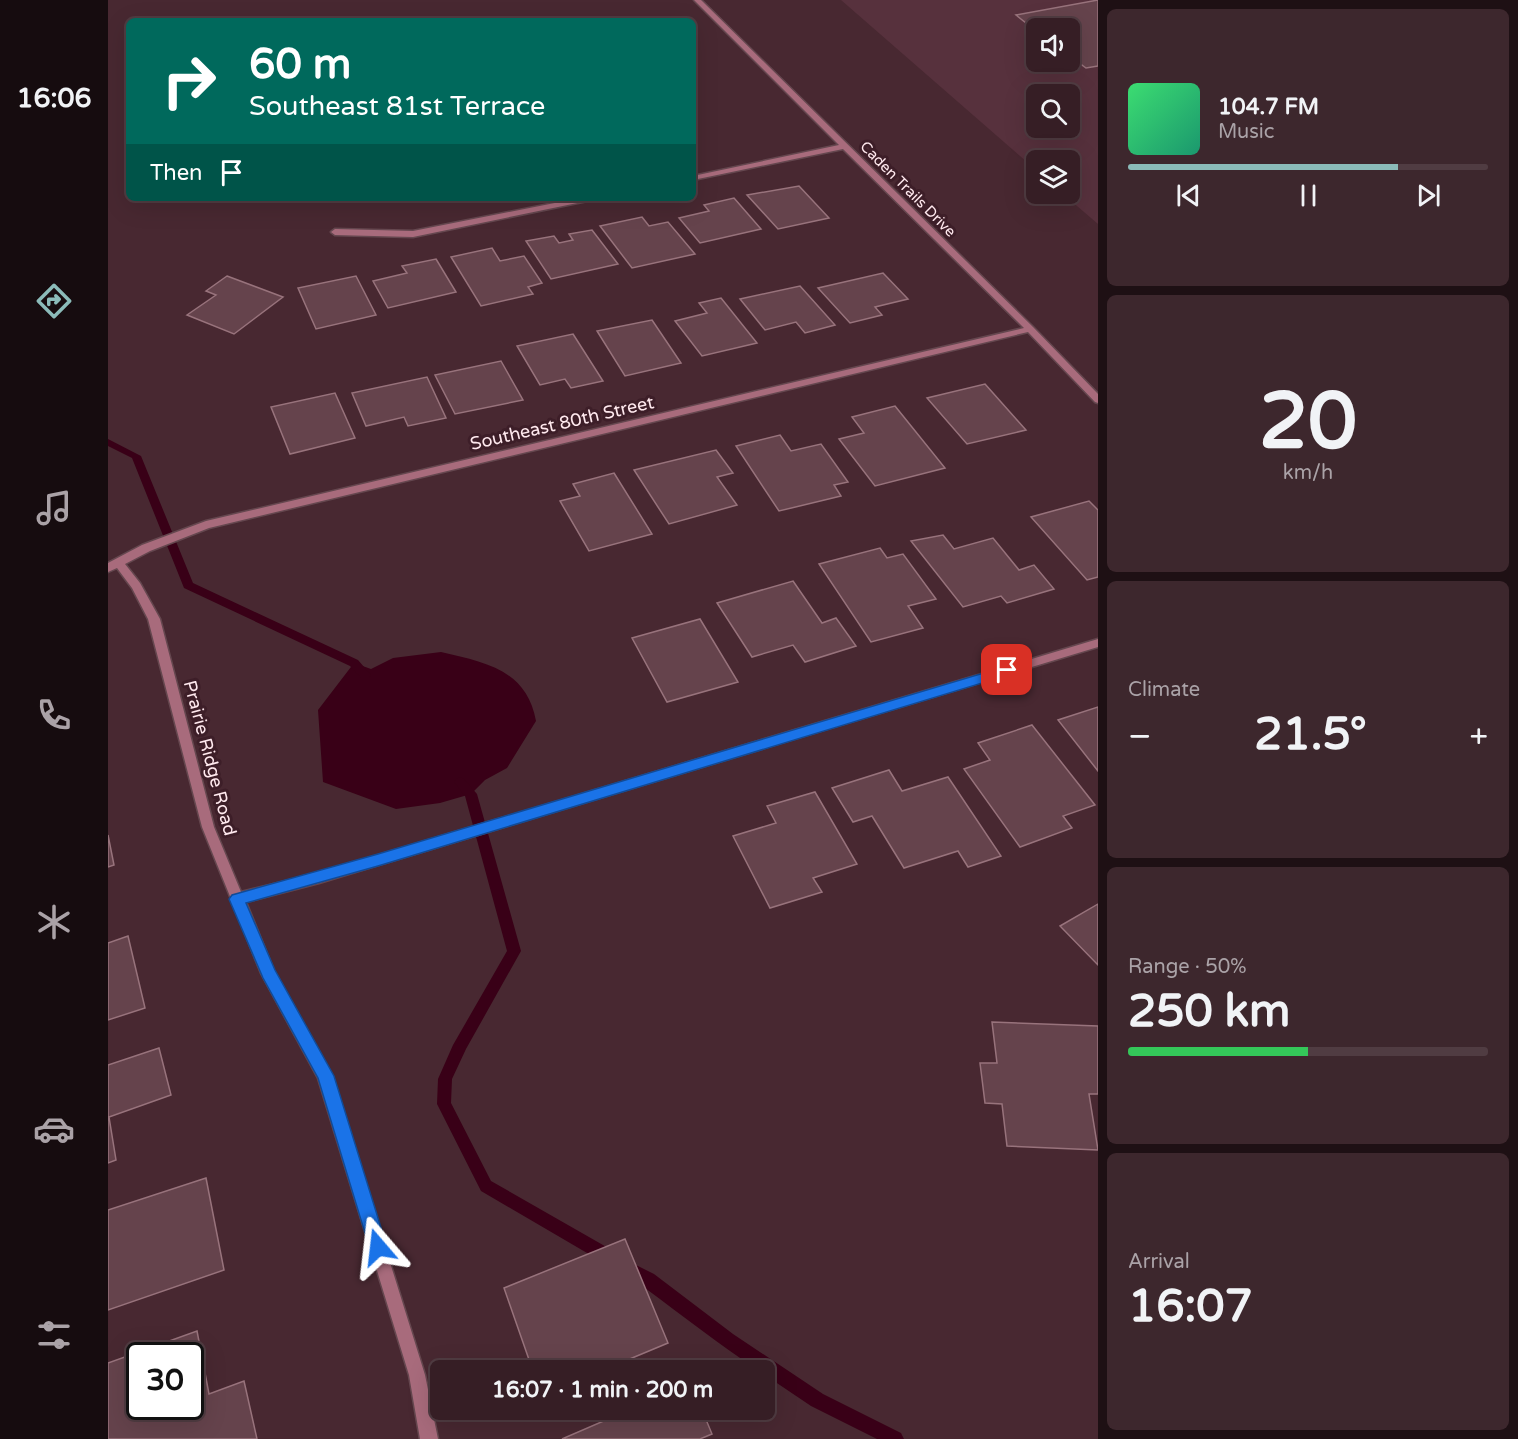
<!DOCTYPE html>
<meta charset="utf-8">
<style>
body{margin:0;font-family:"Varela Round",sans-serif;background:#3d272d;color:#f1f3f6;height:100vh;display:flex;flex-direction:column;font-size:22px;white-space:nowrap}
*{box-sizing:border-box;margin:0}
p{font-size:20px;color:#aaa2a7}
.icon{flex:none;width:33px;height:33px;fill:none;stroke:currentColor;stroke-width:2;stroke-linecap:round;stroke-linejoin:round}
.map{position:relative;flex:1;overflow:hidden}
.sheet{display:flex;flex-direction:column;gap:9px;padding:9px;background:#1e1014;width:420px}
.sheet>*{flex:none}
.banner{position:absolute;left:18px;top:18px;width:570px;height:183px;border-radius:9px;box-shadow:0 6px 24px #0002,0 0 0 2px #503c42;background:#00695c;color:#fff;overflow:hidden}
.controls{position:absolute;left:918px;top:18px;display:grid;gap:12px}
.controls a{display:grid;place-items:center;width:54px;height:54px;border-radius:9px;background:#361e25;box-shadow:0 6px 24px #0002,0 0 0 2px #503c42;font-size:30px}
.speed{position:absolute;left:18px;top:1342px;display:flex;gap:12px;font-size:30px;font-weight:700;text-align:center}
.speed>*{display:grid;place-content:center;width:78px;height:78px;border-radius:50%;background:#361e25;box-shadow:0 6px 24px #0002,0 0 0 2px #503c42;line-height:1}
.speed .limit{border:3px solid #111;border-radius:9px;background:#fff;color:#111}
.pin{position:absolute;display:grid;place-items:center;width:51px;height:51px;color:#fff;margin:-26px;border-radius:12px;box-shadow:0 3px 9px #0006}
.me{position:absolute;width:66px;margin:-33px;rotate:343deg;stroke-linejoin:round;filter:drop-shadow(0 0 4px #0008)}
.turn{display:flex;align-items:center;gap:21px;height:126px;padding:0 24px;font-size:27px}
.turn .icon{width:78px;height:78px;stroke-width:2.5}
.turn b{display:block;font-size:42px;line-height:51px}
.then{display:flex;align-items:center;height:57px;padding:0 24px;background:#0003;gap:12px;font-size:22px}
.big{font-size:45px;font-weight:700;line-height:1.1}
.sheet .card{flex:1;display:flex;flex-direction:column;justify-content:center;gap:9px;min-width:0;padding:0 21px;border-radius:9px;background:#3d272d}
.sheet .dial{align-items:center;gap:0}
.dial b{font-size:78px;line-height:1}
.song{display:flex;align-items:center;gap:18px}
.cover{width:72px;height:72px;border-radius:9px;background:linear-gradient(135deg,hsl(140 70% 55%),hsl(160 70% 35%))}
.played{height:6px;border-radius:3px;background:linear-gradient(90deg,#8bbbb9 75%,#503c42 75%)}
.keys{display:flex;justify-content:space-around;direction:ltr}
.heat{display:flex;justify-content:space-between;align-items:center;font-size:33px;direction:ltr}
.charge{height:9px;border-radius:4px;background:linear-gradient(90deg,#34c759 50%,#503c42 0)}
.trip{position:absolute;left:322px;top:1360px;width:345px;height:60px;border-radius:9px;background:#361e25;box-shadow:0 6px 24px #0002,0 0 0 2px #503c42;font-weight:700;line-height:60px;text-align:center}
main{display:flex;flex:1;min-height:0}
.menu{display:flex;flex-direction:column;width:108px;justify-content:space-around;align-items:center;background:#160c0f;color:#aaa2a7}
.menu .icon{width:42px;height:42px}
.menu .selected{color:#8bbbb9}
.menu b{font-size:27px;color:#f1f3f6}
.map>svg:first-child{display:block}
.built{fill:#57313d;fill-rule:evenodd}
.water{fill:#390017}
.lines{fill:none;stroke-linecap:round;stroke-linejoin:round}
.stream{fill:#390017;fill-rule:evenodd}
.building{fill:#65434c;stroke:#98737c;stroke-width:1.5;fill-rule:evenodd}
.minor-casing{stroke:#65474f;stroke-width:3}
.minor{fill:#a86b7c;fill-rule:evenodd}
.route{fill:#1a73e8;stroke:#114b97;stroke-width:1.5}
.labels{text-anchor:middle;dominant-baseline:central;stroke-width:6;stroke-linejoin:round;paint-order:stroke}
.far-street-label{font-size:15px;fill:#ffe9ee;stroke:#3d1e28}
.street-label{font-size:18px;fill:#ffe9ee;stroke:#3d1e28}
</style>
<main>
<nav class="menu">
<b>16:06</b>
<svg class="icon selected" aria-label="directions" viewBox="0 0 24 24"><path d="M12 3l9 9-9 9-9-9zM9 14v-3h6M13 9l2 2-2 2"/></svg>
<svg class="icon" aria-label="music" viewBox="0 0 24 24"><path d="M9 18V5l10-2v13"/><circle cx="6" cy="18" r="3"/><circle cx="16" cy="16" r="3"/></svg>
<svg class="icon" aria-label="phone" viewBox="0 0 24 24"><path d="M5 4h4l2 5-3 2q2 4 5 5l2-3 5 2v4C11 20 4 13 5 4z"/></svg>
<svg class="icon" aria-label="climate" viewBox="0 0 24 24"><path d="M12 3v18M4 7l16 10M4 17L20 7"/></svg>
<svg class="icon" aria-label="car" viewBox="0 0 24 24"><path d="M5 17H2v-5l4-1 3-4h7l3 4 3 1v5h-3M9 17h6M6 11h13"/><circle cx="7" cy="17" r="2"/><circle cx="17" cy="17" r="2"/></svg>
<svg class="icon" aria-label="filters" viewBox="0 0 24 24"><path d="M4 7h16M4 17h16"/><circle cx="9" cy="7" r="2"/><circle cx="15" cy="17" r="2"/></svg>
</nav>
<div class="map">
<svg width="990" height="1439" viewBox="0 0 990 1439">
<rect width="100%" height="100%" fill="#482831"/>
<!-- built -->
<path class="built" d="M733 0H990V224L955 194H962V160H928V170ZM928 28H962V62H928ZM928 94H962V128H928Z"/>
<!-- water -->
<path class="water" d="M333 652C377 662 419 670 428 721L399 768 377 780 363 794 332 803 288 809 215 782 210 710 246 663 263 669 285 658Z"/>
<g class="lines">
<!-- stream -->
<g class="stream">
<polygon points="0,439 33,456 85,583 250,660 263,675 261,678 253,678 242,666 76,588 24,458 0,446"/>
<polygon points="352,777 356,779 369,794 413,951 358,1049 344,1079 343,1103 383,1181 509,1253 511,1259 509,1265 503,1267 373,1191 329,1104 330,1079 345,1045 399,951 357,796 346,782 348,779"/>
<path d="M520 1261 546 1274 625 1334 715 1394 793 1433 796 1439H769L703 1406 657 1375V1371H651C612 1345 575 1316 537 1288 529 1282 516 1279 512 1269L514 1263Z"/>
</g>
</g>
<!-- building -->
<g class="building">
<polygon points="990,0 990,66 978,68 962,56 962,28 928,28 928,31 908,15"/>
<polygon points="691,186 721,218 670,229 639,195"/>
<polygon points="626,198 653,229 592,243 571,218 601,211 596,205"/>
<polygon points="534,217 541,226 560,222 587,254 524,268 492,226"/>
<polygon points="484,230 510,264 443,279 418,241 446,236 451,243 465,240 461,234"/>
<polygon points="384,248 392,261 416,256 434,283 420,287 425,294 373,306 343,257"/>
<polygon points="328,259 348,292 280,308 265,281 299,273 294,266"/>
<polygon points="775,273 800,299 767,307 774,315 742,323 710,288"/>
<polygon points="119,276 175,297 126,334 79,315 108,295 98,291"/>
<polygon points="248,276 268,315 208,329 190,288"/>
<polygon points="692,286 727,325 697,333 688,322 657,330 632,299"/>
<polygon points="613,298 649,343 594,356 567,321 599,313 591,303"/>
<polygon points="544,320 573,363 517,376 489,331"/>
<polygon points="465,334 495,381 463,388 457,379 432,385 409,346"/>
<polygon points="393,361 415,400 347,414 327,375"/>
<polygon points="319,377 338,418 300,426 296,417 258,426 244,393"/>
<polygon points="877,384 918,430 859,444 819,398"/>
<polygon points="227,393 247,438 182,454 163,407"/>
<polygon points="787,406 837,468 767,486 731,439 756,433 744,417"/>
<polygon points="672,435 683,451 713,444 740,482 726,485 733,496 671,511 628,446"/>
<polygon points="608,450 625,473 609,477 629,505 561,524 526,470"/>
<polygon points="506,473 544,534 481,551 452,501 472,496 465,484"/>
<polygon points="981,501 990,510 990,577 979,580 923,517"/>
<polygon points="835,535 846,549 885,538 911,570 926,565 946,589 899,603 893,596 855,607 803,541"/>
<polygon points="772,548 779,558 795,554 828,599 800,606 815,628 763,642 711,564"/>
<polygon points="685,581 714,623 728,618 748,646 697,662 685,645 644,657 609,603"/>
<polygon points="592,619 630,682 559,702 524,638"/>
<polygon points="990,707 990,771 950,720"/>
<polygon points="924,725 987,805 955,816 964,828 912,847 856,769 882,760 870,743"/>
<polygon points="781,770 794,791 840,777 893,856 860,867 850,851 796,868 764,816 745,822 724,788"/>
<polygon points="707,792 749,864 705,878 714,892 662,908 625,836 668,823 659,806"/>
<polygon points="0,835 6,865 0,867"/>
<polygon points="990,904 990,965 952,926"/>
<polygon points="20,936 37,1008 0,1020 0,943"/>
<polygon points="884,1022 990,1026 990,1094 981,1094 990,1150 899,1146 894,1104 877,1103 872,1063 889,1063"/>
<polygon points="51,1048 63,1095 1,1117 8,1160 0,1163 0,1065"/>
<polygon points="98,1178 116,1270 0,1310 0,1210"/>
<polygon points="517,1239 560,1343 493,1371 425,1371 396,1288"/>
<path d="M89 1331 101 1394 136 1381 149 1439H0V1363ZM32 1356H82V1407H32Z"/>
<polygon points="521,1410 594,1410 604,1434 592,1439 454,1439"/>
</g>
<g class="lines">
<defs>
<g id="minor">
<polygon points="586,0 593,0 925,327 990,394 990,403 987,402 920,332 101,528 42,551 17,564 32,583 52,619 106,827 133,892 211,873 990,639 990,647 211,883 138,902 166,971 224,1076 317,1375 330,1439 312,1439 301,1375 210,1078 153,973 94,827 40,619 24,588 9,568 0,572 0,563 34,545 98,521 916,328 735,149 585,180 585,176 731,145"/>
<polygon points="472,198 488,198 484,200 305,237 227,235 223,232 227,229 305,231"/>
</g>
</defs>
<!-- minor casing -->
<use href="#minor" class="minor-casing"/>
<!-- minor -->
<use href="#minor" class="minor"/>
</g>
<!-- route -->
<polygon class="route" points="899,666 904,667 906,670 904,674 270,866 138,903 167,970 226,1076 279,1247 276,1253 270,1256 263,1253 210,1078 155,978 121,899 124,895 270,854"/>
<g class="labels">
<!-- far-street labels -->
<g class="far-street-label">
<text transform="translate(800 189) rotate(45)">Caden Trails Drive</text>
</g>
<!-- street labels -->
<g class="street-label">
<text transform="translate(454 423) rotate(-13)">Southeast 80th Street</text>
<text transform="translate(102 758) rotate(75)">Prairie Ridge Road</text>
</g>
</g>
</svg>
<div class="controls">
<a><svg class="icon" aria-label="sound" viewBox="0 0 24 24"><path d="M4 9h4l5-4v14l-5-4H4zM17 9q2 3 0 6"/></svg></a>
<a><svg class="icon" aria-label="search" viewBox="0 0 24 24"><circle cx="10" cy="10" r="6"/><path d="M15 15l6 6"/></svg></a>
<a><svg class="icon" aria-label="layers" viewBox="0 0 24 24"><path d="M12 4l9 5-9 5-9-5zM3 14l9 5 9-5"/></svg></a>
</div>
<div class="speed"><div class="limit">30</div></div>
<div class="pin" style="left:899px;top:670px;background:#d93025"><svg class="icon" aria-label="arrive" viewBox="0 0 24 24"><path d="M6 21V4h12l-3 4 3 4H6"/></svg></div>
<svg class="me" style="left:270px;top:1247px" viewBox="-20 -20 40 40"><path d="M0-17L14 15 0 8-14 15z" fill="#1a73e8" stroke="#fff" stroke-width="4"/></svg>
<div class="trip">16:07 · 1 min · 200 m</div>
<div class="banner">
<div class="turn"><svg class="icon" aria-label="right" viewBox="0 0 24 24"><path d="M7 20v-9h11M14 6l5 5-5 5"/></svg><div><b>60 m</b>Southeast 81st Terrace</div></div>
<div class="then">Then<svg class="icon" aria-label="arrive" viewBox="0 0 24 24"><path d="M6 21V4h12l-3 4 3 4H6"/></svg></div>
</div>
</div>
<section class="sheet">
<div class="card">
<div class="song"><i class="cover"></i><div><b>104.7 FM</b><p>Music</p></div></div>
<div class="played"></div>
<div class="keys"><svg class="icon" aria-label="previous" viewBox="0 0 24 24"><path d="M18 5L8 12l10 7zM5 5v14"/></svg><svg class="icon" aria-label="pause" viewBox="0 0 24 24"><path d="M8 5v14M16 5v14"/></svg><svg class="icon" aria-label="next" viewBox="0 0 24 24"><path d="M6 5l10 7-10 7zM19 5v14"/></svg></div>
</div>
<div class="card dial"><b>20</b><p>km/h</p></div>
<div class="card"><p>Climate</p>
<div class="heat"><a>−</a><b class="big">21.5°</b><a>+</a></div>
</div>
<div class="card"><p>Range · 50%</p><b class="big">250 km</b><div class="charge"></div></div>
<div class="card"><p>Arrival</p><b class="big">16:07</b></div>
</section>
</main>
